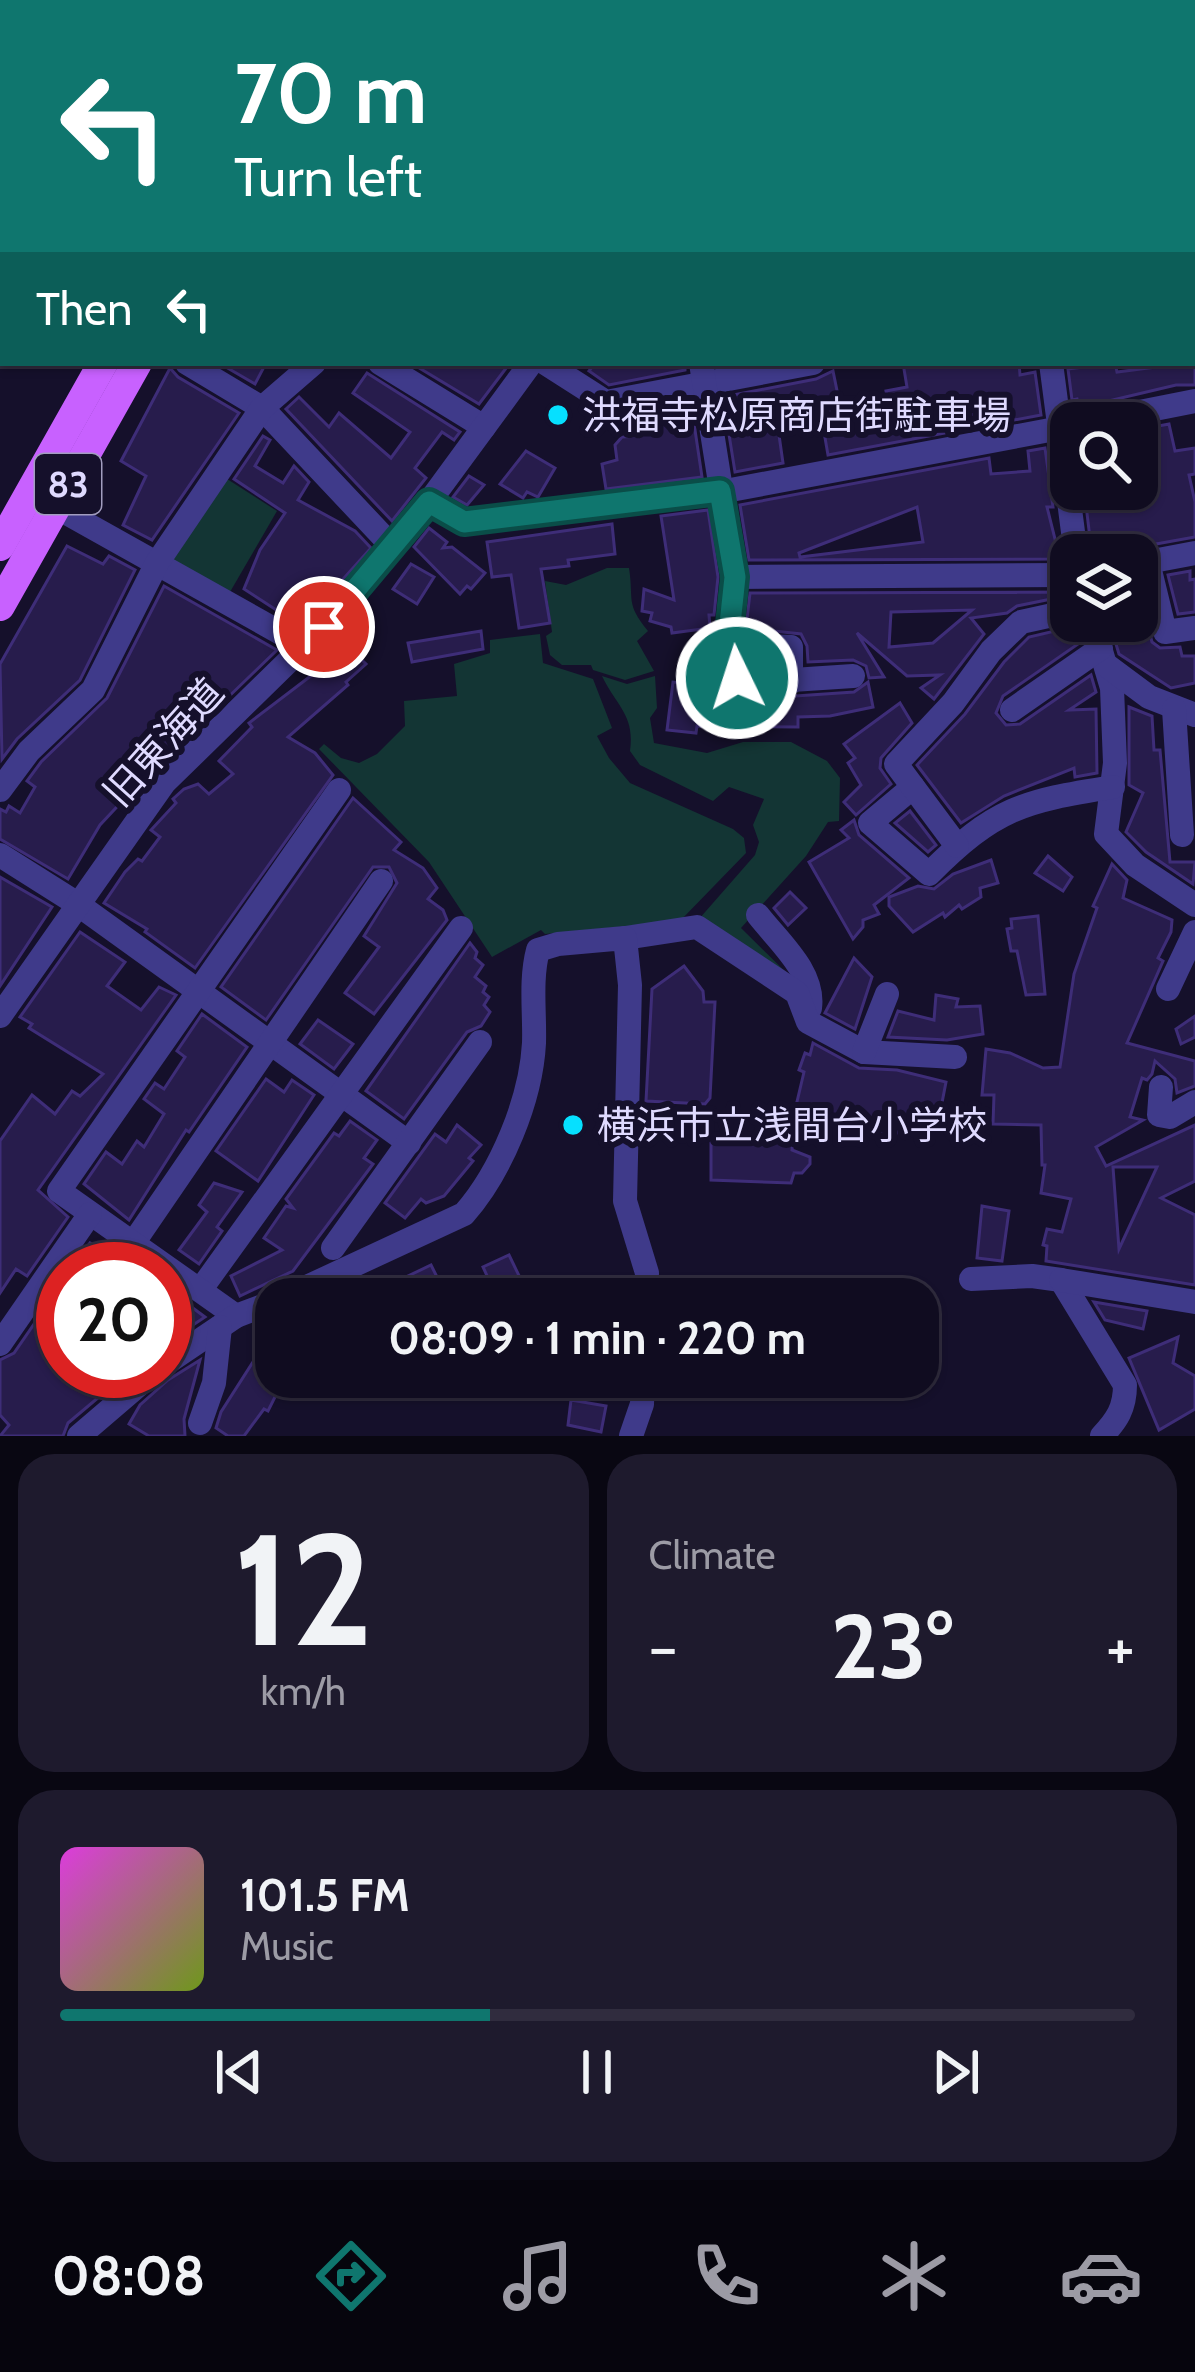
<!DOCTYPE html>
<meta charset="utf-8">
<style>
body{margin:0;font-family:Cabin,"Noto Sans JP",sans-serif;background:#1e1a2d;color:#f1f3f6;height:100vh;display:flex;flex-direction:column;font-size:45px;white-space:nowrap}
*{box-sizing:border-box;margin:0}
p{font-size:39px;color:#9c9ba5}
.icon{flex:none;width:66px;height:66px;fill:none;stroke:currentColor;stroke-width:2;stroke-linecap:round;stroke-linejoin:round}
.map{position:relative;height:1436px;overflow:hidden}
.panel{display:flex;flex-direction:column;gap:18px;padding:18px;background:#090712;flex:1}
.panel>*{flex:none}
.guide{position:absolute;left:0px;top:0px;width:1197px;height:366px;box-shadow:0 3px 9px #0004,0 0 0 3px #302c3e;background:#0f766e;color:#fff;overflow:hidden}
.controls{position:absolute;left:1050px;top:402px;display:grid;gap:24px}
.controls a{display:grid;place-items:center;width:108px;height:108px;border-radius:24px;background:#100c20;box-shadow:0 3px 9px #0004,0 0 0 3px #302c3e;font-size:60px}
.speed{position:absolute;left:36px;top:1242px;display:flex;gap:24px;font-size:60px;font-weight:700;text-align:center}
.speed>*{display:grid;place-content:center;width:156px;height:156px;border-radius:50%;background:#100c20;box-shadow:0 3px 9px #0004,0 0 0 3px #302c3e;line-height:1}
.speed .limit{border:18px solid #d22;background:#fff;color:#111}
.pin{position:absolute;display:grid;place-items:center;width:102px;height:102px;color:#fff;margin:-51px;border:6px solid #fff;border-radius:50%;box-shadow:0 3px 12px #0007}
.me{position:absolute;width:132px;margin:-66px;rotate:356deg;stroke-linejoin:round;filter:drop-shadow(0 0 9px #0008)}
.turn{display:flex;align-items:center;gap:42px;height:252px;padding:0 36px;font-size:54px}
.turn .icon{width:156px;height:156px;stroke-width:2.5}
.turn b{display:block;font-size:84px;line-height:102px}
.then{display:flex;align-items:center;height:114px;padding:0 36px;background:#0003;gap:24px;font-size:45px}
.big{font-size:90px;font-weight:800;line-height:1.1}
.panel .tile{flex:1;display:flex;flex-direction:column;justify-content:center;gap:18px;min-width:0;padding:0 42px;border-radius:36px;background:#1e1a2d}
.panel .dial{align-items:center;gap:0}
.dial b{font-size:156px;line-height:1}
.song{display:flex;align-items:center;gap:36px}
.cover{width:144px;height:144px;border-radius:18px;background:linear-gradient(135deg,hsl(300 70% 55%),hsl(80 70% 35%))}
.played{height:12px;border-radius:6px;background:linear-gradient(90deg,#0f766e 40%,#302c3e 40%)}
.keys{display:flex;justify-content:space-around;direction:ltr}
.heat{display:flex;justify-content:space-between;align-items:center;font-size:66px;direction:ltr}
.panel .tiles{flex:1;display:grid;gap:18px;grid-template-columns:1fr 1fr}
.tile:last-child{grid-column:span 2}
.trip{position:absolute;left:255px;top:1278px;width:684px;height:120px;border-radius:36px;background:#100c20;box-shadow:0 3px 9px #0004,0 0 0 3px #302c3e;font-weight:800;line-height:120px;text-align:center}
.dock{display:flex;height:192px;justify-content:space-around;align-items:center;background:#06050d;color:#9c9ba5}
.dock .icon{width:84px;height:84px}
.dock .current{color:#0f766e}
.dock b{font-size:54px;color:#f1f3f6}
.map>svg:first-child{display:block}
.green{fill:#133534}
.building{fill:#271c4c;stroke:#3e2d78;stroke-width:3;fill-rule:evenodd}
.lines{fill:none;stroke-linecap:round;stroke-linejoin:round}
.minor{stroke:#3f3a8a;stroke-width:24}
.major{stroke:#c861ff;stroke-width:30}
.route-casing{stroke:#0a4d48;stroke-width:30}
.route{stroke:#0f766e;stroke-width:21}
.poi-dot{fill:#06e0ff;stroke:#15102b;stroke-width:4.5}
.labels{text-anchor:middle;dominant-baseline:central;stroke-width:12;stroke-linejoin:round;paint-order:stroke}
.shield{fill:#15102b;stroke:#a29dbf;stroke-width:3}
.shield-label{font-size:36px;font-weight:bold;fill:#dfdaff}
.poi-label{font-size:39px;fill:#dfdaff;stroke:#15102b;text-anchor:start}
.street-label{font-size:39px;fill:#dfdaff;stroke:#15102b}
</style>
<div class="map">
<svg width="1195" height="1436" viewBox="0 0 1195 1436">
<rect width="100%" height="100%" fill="#15102b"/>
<!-- green -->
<g class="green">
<polygon points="0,54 3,54 0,253"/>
<polygon points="224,477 277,511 230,592 169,559"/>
<path d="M607 568H629C634 600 625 603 648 631L637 641 654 671 625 680 593 670 591 665H562L550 655 546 636 552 632 545 581 566 585Z"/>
<polygon points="540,634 543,663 593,679 612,728 597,736 609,758 630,783 733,829 744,838 746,853 680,921 545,934 541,930 492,957 429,862 319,749 324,744 341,758 359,763 377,754 405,726 404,701 457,696 454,664 490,653 490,640"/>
<path d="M602 676 627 684 655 676 657 708 650 718 654 743 707 753 743 742H791L827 761 840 778 839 821 828 822 806 856 741 928 803 989 699 919 755 855 759 842 753 825 764 799 729 787 713 801 640 765 630 751C635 715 617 707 602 676Z"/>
</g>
<!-- building -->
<g class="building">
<polygon points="1195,362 1195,385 1176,385 1079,408 1077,399 1072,400 1068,369 1115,363 1117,372"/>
<polygon points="219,363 266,363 255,384"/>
<polygon points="411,363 510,363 479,404"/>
<polygon points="595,363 685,363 685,370 609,385 589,371"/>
<polygon points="903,363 1019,363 1020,375 1035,372 1041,415 828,455 819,403 776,414 783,463 735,472 723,397 816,379 833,371 844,425 891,415 886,391 907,387"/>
<polygon points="170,368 178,377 239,413 152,540 123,525 146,476 121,461"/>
<polygon points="367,373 460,432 454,440 442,432 415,468 426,478 392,521 286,409 299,397 329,427 339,413 391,458 410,432 353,393"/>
<polygon points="691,403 702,477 606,489 602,464 617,460 615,445 622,437 637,436 636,430 643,429 641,412"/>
<polygon points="1169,424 1175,451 1195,448 1195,474 1189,475 1195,502 1195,537 1134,548 1124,555 1092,555 1086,505 1109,501 1108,495 1120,489 1137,489 1137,430"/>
<polygon points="263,436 270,440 255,466 283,483 294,466 309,482 298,500 355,531 371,548 301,626 244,589 260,550 285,513 234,479"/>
<path d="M1045 448 1053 507H1047L1060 559 749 560 740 505 989 458 991 474 1030 471 1028 451ZM917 507 923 542 800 557 799 553Z"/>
<polygon points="526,451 555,468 538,497 527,492 523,498 500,484"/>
<polygon points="469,476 484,485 467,505 453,497"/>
<polygon points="708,510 718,577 714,615 709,615 710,628 672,633 671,627 650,621 652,613 642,611 644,589 674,600 661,516"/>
<polygon points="612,524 615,554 568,560 569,566 541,569 550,623 519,628 511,575 492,577 487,542"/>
<polygon points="429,528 447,542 443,548 452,547 485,573 471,589 467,586 460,594 414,547"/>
<polygon points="67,546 103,564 109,556 135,570 80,680 17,739 2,759 0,664"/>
<polygon points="411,564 434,577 417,604 393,589"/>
<polygon points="1190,571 1190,580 1195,579 1195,612 1178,614 1168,575"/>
<polygon points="164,586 277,650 218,707 210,699 187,724 194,731 152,771 134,797 129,794 100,825 68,879 0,839 0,809 6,812 9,806 20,813 35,787 27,781 41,762 107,698"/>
<polygon points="1137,587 1152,642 1160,648 1180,647 1182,656 1195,656 1195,683 1171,688 1119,654 1109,621 1137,621"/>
<path d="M1071 592V595L1017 606 1007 613 971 618 984 634 934 699 921 688 940 675 907 676 857 633 884 677 869 678 866 666 853 660 808 662 807 646 801 634 754 629 747 619 750 593ZM972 610 933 643 889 647 891 612Z"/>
<polygon points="1076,626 1081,642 1003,696 996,713 1006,725 1020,724 1091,675 1096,692 1069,710 1096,709 1097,773 1075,777 1074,768 1004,796 961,823 917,765 965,714 1004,662 1029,637"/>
<polygon points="481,631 483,649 412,662 408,643"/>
<polygon points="344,643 366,664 346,682 348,685 288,737 315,753 333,775 195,968 145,932 147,929 104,903 125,872 138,859 142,861 160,837 151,830 176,803 173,799 184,789 198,784 209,794 233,774 219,761 252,727 249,723 312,675 306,669 319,655 325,661"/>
<polygon points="697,679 721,681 729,692 749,699 854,692 868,682 873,707 830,716 798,717 798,727 697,726 696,733 667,730 673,682 697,684"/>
<polygon points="900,703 912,723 881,758 880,768 891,784 856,815 844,802 861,785 848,763 855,758 844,744"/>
<polygon points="1129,707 1152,716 1154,750 1160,750 1170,862 1195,862 1193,884 1146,852 1126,832 1143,793 1129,785"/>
<polygon points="353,798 401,842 394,850 423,868 437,888 428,899 443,910 447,920 374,1014 345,993 379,947 364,936 397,883 389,867 373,867 266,1020 221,987"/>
<polygon points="910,811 936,845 928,852 895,823"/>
<polygon points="854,820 859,835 909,878 874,905 879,914 863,920 863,927 853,939 809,862 849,838 841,830"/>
<polygon points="1048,856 1072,877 1063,891 1035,873"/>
<polygon points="991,860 998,883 980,888 981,897 962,909 959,905 945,917 943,913 913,932 889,906 889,897 918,886 934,889 953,874"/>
<path d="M1112 864 1127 880 1123 898 1172 920 1171 932 1158 958 1163 961 1127 1043 1195 1061V1086L1177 1093 1175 1079 1155 1061 1152 1074 1147 1080 1142 1078 1130 1117 1143 1120 1096 1147 1106 1166 1195 1125V1181L1161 1198 1195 1215V1285L1046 1261 1047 1246 1043 1245 1047 1229 1062 1232 1071 1199 1041 1193 1045 1165H1042L1041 1125 993 1124 994 1095H982L986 1049 1010 1053 1043 1068 1060 1067 1074 974 1097 908 1093 906ZM1113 1167H1157L1119 1249Z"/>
<polygon points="0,877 52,907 0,986"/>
<polygon points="790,892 806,908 788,925 774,908"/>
<polygon points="1038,916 1045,994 1026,995 1017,951 1011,951 1007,929 1012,928 1011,919"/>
<polygon points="80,932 125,962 107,986 141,1010 159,987 176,995 38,1190 68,1217 27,1276 16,1269 0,1293 0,1141 32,1095 55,1114 72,1091 80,1096 103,1074 29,1028 32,1024 20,1017"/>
<polygon points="470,943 477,952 475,958 483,965 475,977 486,986 483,992 489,997 484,1005 490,1012 481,1026 467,1032 404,1119 366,1091"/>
<polygon points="854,958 872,977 855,1029 825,1013"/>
<polygon points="684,966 703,991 704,1002 715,1002 710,1098 705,1104 646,1101 652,989"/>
<polygon points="936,995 958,999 956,1007 980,1006 983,1034 947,1040 888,1037 898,1011 934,1020"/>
<polygon points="202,1014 247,1047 189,1132 186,1130 129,1220 84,1184 106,1152 122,1164 137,1141 144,1147 164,1114 144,1099 155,1083 164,1089 185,1057 177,1051"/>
<polygon points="1195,1016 1195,1037 1181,1044 1176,1029"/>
<polygon points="318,1020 353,1044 334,1069 300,1044"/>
<polygon points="813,1043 859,1068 897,1070 946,1082 940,1113 950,1117 947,1133 896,1125 896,1133 872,1132 816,1120 818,1113 796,1106 804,1072 799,1070 805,1053 810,1055"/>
<polygon points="266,1079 284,1092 292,1080 314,1095 258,1181 216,1151"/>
<polygon points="350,1121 377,1140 364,1158 373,1164 293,1271 240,1296 231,1276 282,1250 264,1238 286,1206 293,1208 286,1199 334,1133 339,1136"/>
<polygon points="457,1125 481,1145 469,1158 473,1161 444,1196 426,1203 421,1199 405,1218 385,1203 435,1134 446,1142"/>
<polygon points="711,1137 793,1140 792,1150 810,1157 810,1164 802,1173 794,1173 791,1183 711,1180"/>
<polygon points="214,1183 242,1192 217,1227 222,1231 199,1264 179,1250 207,1212 199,1205"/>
<polygon points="982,1206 1009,1211 1002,1261 977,1258"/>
<polygon points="103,1242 141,1269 72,1269 90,1243 100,1248"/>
<polygon points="509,1255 524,1286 539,1280 548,1299 448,1299 489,1280 483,1267"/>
<polygon points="431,1265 448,1299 417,1299 406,1277"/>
<polygon points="63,1282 63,1371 130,1371 68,1423 63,1436 0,1436 9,1425 0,1415 0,1360 14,1353"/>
<polygon points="182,1300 205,1317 184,1331 175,1325 165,1336 165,1309"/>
<polygon points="1094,1302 1147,1311 1143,1329 1105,1320"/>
<polygon points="1178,1337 1173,1363 1195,1376 1195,1409 1159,1430 1129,1358"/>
<polygon points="200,1360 184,1419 185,1436 149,1436 129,1424 140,1405 168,1380"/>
<polygon points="253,1362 282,1383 268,1411 264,1409 244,1436 228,1436 216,1428 221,1412"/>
<polygon points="571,1400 606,1406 601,1432 568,1425"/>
</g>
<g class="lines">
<!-- minor -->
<g class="minor">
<polyline points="214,0 224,3"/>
<polyline points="490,0 492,3"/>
<polyline points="802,0 806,3"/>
<polyline points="1005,0 1009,3"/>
<polyline points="118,3 119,0"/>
<polyline points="517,3 519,0"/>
<polyline points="781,3 783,0"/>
<polyline points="0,45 3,46"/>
<polyline points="1194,93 1195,91"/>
<polyline points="1194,149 1195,150"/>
<polyline points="0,267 3,269"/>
<polyline points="1194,288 1195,287"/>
<polyline points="187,363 262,408 391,545"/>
<polyline points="380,363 484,427"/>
<polyline points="545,363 606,402 813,363"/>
<polyline points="701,363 735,577 1071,575"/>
<polyline points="1051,363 1076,555"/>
<polyline points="1084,423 1195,401"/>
<polyline points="429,502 464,522 720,492 1071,426"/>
<polyline points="56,507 304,646"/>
<polyline points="1148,562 1165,632 1195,628"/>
<polyline points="1137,564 1195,553"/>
<polyline points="735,577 730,624 746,645 791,647 791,682"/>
<polyline points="1092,621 1112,688 1115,763 1106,834 1135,865 1195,905"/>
<polyline points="746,645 739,645 737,678 748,683 853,676"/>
<polyline points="1106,665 1149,697 1195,715"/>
<polyline points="1174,709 1182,835"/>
<polyline points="1012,710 1101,648"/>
<path d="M913 787 870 823 929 874C995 808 1022 801 1113 787"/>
<polyline points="0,790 29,751 93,690 157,563 262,408 314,363"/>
<polyline points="957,846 896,764 953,703 991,651 1021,622 1071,611"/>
<polyline points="0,855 76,903 409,1143"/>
<path d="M758 915C779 942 815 972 810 1008"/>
<polyline points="625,938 697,927 797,993 808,1022 864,1052 955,1057"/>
<polyline points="1168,989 1195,932"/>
<polyline points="0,1016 164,783 344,607 429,502 531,363"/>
<polyline points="864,1052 887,994"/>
<polyline points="1161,1087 1159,1115 1170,1117 1195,1102"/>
<polyline points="134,1242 381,881"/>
<polyline points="333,1248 480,1042"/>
<path d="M971 1279 1032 1276 1061 1280 1125 1385C1125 1408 1117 1420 1102 1436"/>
<polyline points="1061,1280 1195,1302"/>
<polyline points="201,1289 461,928"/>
<path d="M281 1299 464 1214C501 1172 531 1100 534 1043 535 1013 530 980 538 950L558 944 625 938 630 985 625 1201 647 1273 646 1299"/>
<polyline points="236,1316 59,1191 339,790"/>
<polyline points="0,1344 90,1214"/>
<polyline points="165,1364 236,1316 276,1301"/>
<polyline points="200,1423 214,1383 220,1327"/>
<polyline points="79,1436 155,1371"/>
<polyline points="631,1436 642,1404 643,1377"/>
</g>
<!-- major -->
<g class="major">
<polyline points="307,3 309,0"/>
<polyline points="342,3 344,0"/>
<polyline points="0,546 103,363"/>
<polyline points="0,606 137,363"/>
</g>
</g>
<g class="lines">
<defs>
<polyline id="route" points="324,627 429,502 464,522 720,491 735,577 730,624 746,645 739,645 737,678"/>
</defs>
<!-- route casing -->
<use href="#route" class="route-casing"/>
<!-- route -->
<use href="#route" class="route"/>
</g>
<!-- markers -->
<g class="poi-dot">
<circle cx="558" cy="415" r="12"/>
<circle cx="573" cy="1125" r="12"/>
</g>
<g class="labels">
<!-- shield labels -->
<rect class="shield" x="35" y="454" width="66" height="60" rx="9"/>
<g class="shield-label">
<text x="68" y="484">83</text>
</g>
<!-- poi labels -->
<g class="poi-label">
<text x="582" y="415">洪福寺松原商店街駐車場</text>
<text x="597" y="1125">横浜市立浅間台小学校</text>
</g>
<!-- street labels -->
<g class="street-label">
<text transform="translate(163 742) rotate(-48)">旧東海道</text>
</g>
</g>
</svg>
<div class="controls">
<a><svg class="icon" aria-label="search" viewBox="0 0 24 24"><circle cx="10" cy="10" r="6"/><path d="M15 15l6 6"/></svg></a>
<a><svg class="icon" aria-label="layers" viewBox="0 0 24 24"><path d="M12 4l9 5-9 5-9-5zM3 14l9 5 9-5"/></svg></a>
</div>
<div class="speed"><div class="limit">20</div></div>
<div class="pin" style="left:324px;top:627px;background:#d93025"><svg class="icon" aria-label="arrive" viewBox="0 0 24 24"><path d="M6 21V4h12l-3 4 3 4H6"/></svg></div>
<svg class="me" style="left:737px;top:678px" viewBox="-20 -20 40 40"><circle r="17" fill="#0f766e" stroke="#fff" stroke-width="3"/><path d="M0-11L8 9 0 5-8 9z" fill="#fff"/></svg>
<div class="trip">08:09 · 1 min · 220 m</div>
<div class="guide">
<div class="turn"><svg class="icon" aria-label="left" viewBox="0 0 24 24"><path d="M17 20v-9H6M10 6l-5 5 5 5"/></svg><div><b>70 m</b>Turn left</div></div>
<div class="then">Then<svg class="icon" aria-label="left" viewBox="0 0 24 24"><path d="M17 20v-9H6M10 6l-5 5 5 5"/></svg></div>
</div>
</div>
<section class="panel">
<div class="tiles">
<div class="tile dial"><b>12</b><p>km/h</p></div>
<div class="tile"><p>Climate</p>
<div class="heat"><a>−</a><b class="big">23°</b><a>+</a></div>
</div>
<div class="tile">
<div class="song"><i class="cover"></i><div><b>101.5 FM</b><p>Music</p></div></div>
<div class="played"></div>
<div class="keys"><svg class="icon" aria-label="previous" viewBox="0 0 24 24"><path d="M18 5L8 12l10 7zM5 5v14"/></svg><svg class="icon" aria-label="pause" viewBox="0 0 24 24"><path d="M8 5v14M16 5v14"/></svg><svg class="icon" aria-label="next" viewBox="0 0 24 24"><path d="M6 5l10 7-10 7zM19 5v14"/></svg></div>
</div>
</div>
</section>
<nav class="dock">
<b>08:08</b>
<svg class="icon current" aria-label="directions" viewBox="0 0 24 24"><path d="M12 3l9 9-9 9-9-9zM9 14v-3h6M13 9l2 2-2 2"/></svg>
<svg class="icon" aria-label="music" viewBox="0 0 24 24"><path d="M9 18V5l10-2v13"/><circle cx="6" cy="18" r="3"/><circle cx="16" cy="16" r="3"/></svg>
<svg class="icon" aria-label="phone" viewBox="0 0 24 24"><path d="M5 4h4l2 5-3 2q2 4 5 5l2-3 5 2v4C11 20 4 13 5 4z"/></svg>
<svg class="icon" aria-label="climate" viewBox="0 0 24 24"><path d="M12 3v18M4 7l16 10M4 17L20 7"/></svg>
<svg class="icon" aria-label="car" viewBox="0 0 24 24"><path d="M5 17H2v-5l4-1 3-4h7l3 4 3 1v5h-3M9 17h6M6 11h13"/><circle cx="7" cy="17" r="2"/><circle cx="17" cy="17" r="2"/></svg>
</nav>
